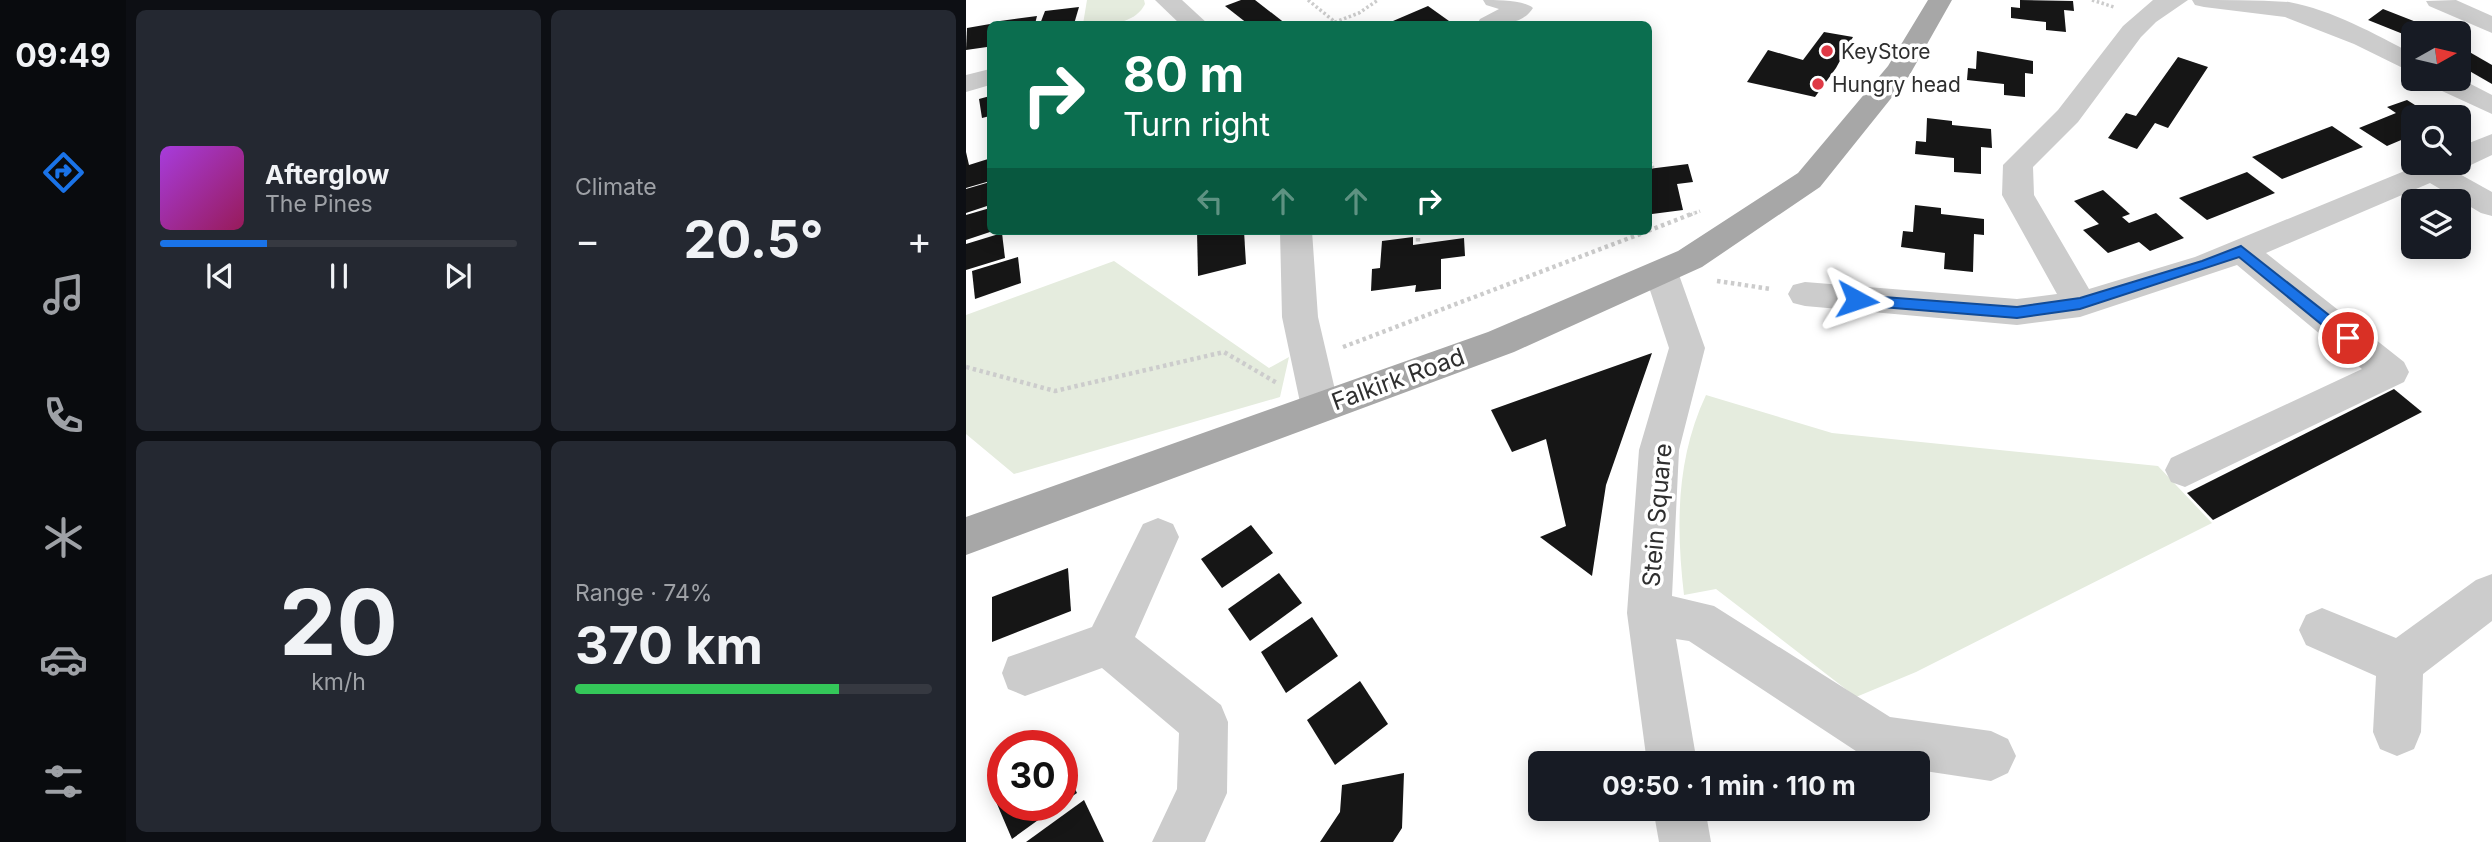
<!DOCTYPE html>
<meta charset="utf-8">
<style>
body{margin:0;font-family:Inter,sans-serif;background:#242831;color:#f1f3f6;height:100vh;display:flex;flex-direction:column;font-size:26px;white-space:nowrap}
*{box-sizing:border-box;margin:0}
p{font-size:23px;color:#9ea1a6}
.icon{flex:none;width:38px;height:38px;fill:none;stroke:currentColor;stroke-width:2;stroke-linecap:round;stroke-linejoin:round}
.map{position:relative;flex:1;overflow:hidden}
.side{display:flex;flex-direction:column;gap:10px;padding:10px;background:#0d0f14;width:840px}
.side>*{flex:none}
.banner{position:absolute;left:21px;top:21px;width:665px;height:214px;border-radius:10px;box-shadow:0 4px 18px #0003;background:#0b6e4f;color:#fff;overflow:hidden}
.needle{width:46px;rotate:82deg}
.tools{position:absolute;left:1435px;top:21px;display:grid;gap:14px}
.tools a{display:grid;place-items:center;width:70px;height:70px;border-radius:10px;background:#171b24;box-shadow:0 4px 18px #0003;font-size:35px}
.speed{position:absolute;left:21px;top:730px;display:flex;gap:14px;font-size:35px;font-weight:700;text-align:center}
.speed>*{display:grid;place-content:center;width:91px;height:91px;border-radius:50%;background:#171b24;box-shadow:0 4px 18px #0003;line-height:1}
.speed .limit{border:10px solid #d22;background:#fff;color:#111}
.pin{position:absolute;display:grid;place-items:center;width:60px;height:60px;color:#fff;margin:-30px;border:4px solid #fff;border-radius:50%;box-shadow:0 2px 7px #0007}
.me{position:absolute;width:77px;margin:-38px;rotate:95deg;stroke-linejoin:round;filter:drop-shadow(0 0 5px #0008)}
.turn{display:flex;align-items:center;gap:24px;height:147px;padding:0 21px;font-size:32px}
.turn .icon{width:91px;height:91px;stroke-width:2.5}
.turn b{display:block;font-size:49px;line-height:60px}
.lanes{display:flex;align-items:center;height:66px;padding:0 21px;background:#0003;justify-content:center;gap:35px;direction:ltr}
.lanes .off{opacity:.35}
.big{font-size:52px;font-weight:700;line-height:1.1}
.side .card{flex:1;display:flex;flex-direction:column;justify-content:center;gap:10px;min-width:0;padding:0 24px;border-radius:10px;background:#242831}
.side .dial{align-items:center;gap:0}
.dial b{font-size:91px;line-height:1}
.song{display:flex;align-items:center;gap:21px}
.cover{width:84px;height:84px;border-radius:10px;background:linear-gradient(135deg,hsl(280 70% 55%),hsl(330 70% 35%))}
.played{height:7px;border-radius:4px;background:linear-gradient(90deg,#1a73e8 30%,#363941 30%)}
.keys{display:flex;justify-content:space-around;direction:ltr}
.heat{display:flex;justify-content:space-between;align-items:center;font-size:38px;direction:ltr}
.charge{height:10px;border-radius:5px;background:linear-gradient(90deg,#34c759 74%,#363941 0)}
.side .tiles{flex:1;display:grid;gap:10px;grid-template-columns:repeat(2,1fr)}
.trip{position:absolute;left:562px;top:751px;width:402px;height:70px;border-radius:10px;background:#171b24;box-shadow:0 4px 18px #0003;font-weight:700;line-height:70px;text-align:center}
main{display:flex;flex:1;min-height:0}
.tabs{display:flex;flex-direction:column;width:126px;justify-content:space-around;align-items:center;background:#090b0e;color:#9ea1a6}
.tabs .icon{width:49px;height:49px}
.tabs .active{color:#1a73e8}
.tabs b{font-size:32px;color:#f1f3f6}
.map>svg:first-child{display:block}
.green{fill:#e5ecde}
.building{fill:#161616}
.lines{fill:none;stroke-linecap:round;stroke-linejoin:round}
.path-far1{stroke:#ccc;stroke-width:3.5;stroke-dasharray:2.5 2.5;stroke-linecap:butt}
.path{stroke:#ccc;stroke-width:4.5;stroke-dasharray:3.5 3.5;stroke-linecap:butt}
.minor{fill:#ccc;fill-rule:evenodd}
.major{fill:#a7a7a7;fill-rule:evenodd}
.route{fill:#1a73e8;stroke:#114b97;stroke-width:2}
.poi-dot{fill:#df3945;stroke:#fff;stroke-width:2.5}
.labels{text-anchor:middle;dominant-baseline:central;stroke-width:7;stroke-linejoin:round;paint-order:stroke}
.far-poi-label{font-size:21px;fill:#2f2f2f;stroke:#fff;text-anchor:start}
.street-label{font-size:24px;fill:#2f2f2f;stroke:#fff}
</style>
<main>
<nav class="tabs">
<b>09:49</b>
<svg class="icon active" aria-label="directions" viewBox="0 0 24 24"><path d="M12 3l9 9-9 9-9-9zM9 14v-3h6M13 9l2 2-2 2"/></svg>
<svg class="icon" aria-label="music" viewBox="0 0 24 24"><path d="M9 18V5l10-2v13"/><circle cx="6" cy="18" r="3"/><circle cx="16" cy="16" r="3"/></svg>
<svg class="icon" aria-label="phone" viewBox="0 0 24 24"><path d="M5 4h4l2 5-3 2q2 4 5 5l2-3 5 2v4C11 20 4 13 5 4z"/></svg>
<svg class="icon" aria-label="climate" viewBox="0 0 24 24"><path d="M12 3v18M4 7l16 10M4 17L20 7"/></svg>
<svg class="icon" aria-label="car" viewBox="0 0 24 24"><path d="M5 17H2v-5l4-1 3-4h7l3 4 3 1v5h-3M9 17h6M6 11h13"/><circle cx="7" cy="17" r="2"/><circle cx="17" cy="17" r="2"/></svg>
<svg class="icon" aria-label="filters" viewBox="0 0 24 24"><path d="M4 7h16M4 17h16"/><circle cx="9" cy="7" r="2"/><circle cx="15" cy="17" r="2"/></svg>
</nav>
<section class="side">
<div class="tiles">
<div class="card">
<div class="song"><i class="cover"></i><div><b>Afterglow</b><p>The Pines</p></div></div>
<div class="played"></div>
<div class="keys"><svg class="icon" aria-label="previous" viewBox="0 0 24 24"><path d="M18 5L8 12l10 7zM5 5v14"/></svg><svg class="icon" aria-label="pause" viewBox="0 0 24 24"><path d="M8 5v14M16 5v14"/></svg><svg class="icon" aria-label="next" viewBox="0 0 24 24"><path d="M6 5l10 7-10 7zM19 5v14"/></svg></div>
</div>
<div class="card"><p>Climate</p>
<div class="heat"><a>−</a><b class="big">20.5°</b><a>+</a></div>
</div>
<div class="card dial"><b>20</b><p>km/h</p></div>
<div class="card"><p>Range · 74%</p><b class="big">370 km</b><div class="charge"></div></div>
</div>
</section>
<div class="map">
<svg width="1526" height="842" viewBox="0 0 1526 842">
<rect width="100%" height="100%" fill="#fff"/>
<!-- green -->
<g class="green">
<path d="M121 0H178L179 4C168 26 138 25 117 24Z"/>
<polygon points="148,261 303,368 323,357 314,397 48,474 0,434 0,315"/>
<path d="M740 395 866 433 1192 466 1246 523 950 672 890 697 750 589 718 595C710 526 710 459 740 395Z"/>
</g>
<!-- building -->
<g class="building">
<polygon points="275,0 289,0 320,24 282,24 259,6"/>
<polygon points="1054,0 1107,1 1108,11 1098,10 1100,32 1080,30 1080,22 1045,18 1045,7 1054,8"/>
<polygon points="462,6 483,21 475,24 420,24"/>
<polygon points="113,7 108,24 74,24 79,11"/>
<polygon points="1417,9 1463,27 1455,33 1447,33 1447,38 1402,20"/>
<polygon points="71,16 69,24 33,24 34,21"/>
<polygon points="24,24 21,47 0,50 1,28"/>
<polygon points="858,32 887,37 870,68 849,97 781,82 802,50 837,60"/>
<polygon points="1493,46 1526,65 1526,84 1493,65"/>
<polygon points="1011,51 1067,61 1067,74 1059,73 1059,97 1038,95 1038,84 1001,80 1002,68 1010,69"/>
<polygon points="1212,57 1242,67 1202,128 1189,123 1171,149 1142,138 1160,113 1170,116"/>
<polygon points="24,96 24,116 16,118 13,99"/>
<polygon points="1441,100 1468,117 1447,117 1447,135 1421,146 1393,128 1430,113 1421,107"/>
<polygon points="961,118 986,121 986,125 1025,129 1026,148 1015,147 1015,174 988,172 988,158 949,154 950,141 960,142"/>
<polygon points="1366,126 1397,147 1316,179 1286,157"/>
<polygon points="0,152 3,165 22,159 24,181 0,188"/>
<polygon points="722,164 727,182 711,184 717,210 686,214 682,205 682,169"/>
<polygon points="1281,172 1309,193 1241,220 1213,198"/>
<polygon points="24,182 24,205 0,213 0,189"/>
<polygon points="1137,190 1164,214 1156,217 1163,223 1190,213 1218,238 1184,251 1173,242 1142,253 1117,230 1133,224 1108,201"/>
<polygon points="949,205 975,208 975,214 1018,219 1018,235 1008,234 1007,272 978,269 979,253 935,247 937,231 947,232"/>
<polygon points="24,208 24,232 0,240 0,215"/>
<polygon points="231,231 278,231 280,264 232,276"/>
<polygon points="36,233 39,258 0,270 0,244"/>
<polygon points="447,237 447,245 498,238 499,256 475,259 475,289 449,292 450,285 405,291 406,269 414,268 416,241"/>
<polygon points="52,257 55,283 9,299 6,271"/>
<polygon points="686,353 640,485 626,576 574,537 600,526 580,439 546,452 525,410"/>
<polygon points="1428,389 1456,412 1247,520 1221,493"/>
<polygon points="285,525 307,553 256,588 235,559"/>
<polygon points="102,568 105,611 26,642 26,597"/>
<polygon points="313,573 336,603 284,641 262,609"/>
<polygon points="346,617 372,656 320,693 295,652"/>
<polygon points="394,681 422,724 369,765 341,720"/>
<polygon points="96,763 111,793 96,803"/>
<polygon points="438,773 436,828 427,842 354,842 374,812 376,785"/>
<polygon points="37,782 37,805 93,805 46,839 25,790"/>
<polygon points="118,800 138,842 60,842"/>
</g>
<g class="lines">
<!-- path-far1 -->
<g class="path-far1">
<polyline points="342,0 369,22"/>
<polyline points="1126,0 1148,7"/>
<polyline points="364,24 393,13 412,0"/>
<polyline points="682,157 687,168"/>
<polyline points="724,215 734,211"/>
</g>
<!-- path -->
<g class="path">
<polyline points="452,231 452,244"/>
<polyline points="682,231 728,213"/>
<polyline points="751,281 805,289"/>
<polyline points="377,347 682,231"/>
<polyline points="0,367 89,391 258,352 311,383"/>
</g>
<!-- minor -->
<g class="minor">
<polygon points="189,0 216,0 242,24 214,24"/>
<path d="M517 0C531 0 558 0 567 8 555 27 530 24 511 24L514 19 533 9 520 5Z"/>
<polygon points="1187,0 1222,0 1190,22 1175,37 1112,122 1067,167 1068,195 1123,289 1229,257 1458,163 1493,163 1493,147 1526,134 1526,155 1490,172 1526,192 1526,216 1515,213 1464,183 1300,253 1438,362 1443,372 1438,382 1219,487 1205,482 1199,470 1205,458 1396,369 1271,265 1114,317 1051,325 839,306 827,303 822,294 827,285 839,282 1051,299 1091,294 1036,195 1037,165 1092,110 1157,26"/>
<path d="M1226 0C1258 0 1291 0 1323 2 1366 10 1409 34 1447 54V73L1388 44 1319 17 1238 7 1229 5Z"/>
<polygon points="1490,0 1526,16 1526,33 1463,6 1460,1"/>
<polygon points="24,69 24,85 0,92 0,75"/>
<polygon points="1493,78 1526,95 1526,114 1463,85 1459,79"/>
<polygon points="314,231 346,231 352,317 373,407 367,418 354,422 341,418 335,407 316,317"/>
<polygon points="695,260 707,264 712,272 739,348 713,450 706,596 748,606 924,717 1025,731 1042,739 1050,756 1042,773 1025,781 952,770 952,763 912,763 899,757 723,641 710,639 731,763 681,763 661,613 673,450 703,348 678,272 683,264"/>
<polygon points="192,518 207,524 213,537 169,637 255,705 262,722 261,793 239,842 186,842 211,789 213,733 136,668 59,696 42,689 36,673 42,657 126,627 177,524"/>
<polygon points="1526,574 1526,621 1457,674 1455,732 1448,749 1431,756 1414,749 1407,732 1410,676 1340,645 1333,630 1340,615 1356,608 1430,638 1510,580"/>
<polygon points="687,808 739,808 745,842 693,842"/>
</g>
<!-- major -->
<polygon class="major" points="962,0 986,0 943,76 854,187 736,267 548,352 0,555 0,517 522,332 712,251 832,173 922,66"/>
</g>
<!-- route -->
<polygon class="route" points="1275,246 1387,334 1387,342 1377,342 1273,257 1114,309 1051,318 891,305 884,300 891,295 1051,307 1114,298 1236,261"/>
<!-- markers -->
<g class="poi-dot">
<circle cx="861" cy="51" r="7"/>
<circle cx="852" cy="84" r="7"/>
</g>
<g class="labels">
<!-- far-poi labels -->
<g class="far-poi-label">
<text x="875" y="51">KeyStore</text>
<text x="866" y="84">Hungry head</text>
</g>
<!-- street labels -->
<g class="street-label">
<text transform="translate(432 379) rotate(-20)">Falkirk Road</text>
<text transform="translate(691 515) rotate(-85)">Stein Square</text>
</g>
</g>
</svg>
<div class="tools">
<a><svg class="needle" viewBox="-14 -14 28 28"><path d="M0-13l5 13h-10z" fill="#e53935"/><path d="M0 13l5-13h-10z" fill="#9ea1a6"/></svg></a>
<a><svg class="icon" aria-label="search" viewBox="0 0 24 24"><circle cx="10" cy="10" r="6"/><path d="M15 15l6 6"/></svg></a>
<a><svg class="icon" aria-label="layers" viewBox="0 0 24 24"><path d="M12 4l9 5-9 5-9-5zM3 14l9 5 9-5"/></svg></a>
</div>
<div class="speed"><div class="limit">30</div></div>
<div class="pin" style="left:1382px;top:338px;background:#d93025"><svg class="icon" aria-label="arrive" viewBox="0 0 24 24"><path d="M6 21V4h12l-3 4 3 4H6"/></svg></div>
<svg class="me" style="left:891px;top:300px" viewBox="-20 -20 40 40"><path d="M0-17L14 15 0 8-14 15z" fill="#1a73e8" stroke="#fff" stroke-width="4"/></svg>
<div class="trip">09:50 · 1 min · 110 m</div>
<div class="banner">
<div class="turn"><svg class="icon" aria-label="right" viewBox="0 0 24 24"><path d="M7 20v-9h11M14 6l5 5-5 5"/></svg><div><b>80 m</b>Turn right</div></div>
<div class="lanes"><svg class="icon off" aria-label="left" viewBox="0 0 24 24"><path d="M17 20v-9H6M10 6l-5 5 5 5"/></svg><svg class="icon off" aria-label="ahead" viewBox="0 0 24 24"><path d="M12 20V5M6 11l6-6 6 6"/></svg><svg class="icon off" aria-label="ahead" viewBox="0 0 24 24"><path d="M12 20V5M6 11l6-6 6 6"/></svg><svg class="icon" aria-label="right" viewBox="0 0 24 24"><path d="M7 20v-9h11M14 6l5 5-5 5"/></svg></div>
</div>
</div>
</main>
